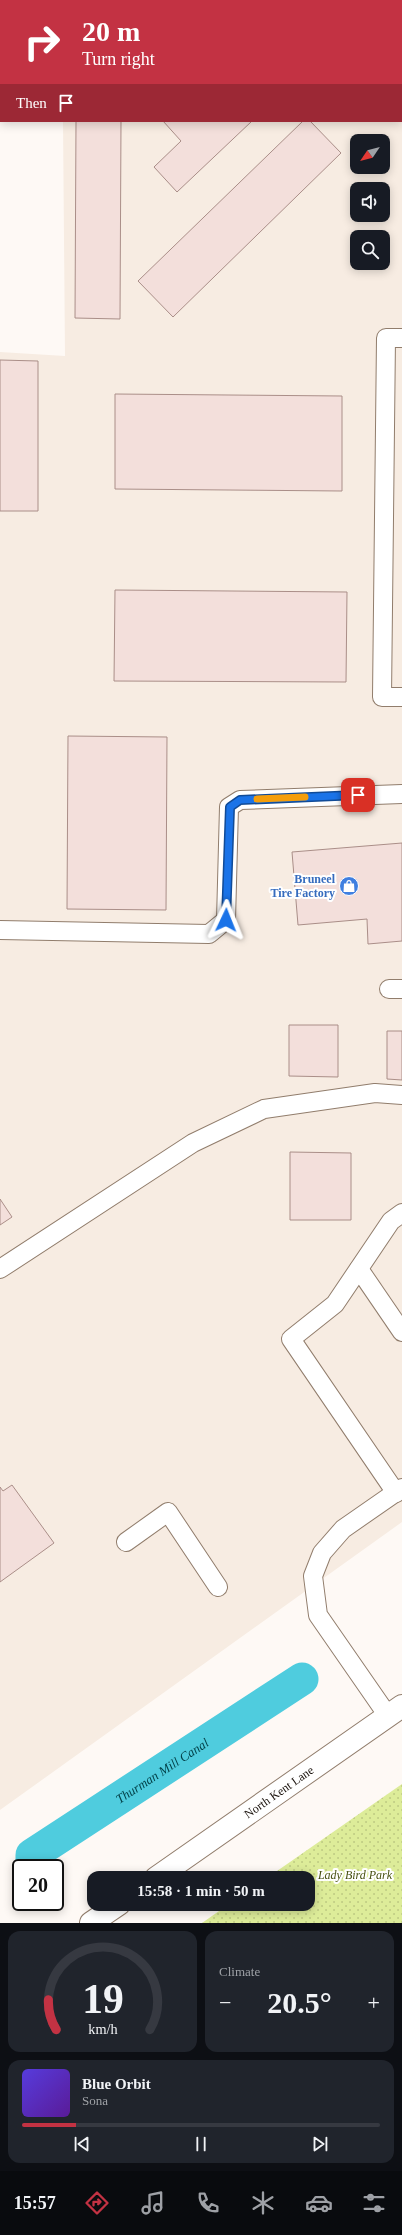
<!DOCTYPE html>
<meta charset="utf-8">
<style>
body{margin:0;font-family:Georgia,serif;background:#20242c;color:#f1f3f6;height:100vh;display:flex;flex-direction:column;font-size:15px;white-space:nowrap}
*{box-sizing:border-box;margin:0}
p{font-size:13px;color:#9ea1a6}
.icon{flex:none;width:22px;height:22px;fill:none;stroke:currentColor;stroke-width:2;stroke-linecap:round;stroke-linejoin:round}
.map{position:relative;height:1923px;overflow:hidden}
.side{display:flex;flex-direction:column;gap:8px;padding:8px;background:#0d0f14;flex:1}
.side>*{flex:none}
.guide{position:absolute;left:0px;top:0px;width:402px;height:122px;box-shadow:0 2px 10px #0003;background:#c33243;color:#fff;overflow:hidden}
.needle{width:26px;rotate:235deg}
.fabs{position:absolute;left:350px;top:134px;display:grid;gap:8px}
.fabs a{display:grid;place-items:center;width:40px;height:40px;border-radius:8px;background:#171b24;box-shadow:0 2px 10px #0003;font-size:20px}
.speed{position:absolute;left:12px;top:1859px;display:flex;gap:8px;font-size:20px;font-weight:700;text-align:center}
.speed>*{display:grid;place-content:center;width:52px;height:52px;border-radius:50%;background:#171b24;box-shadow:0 2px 10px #0003;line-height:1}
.speed .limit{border:2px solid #111;border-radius:6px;background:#fff;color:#111}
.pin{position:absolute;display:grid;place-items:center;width:34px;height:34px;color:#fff;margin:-17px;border-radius:8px;box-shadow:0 2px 6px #0006}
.me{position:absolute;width:44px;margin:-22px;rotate:2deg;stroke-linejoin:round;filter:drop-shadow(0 0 3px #0008)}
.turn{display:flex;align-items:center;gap:14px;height:84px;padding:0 16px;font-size:18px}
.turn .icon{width:52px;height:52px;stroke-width:2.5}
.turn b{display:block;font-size:28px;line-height:34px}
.then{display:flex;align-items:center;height:38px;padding:0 16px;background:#0003;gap:8px;font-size:15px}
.big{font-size:30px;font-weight:600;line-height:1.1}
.side .card{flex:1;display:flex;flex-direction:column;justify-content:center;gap:6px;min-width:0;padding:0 14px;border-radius:12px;background:#20242c}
.side .dial{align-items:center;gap:0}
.dial svg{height:104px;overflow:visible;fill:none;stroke:#363941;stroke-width:7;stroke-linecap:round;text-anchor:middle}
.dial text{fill:#f1f3f6;stroke:none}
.song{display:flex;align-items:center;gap:12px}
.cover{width:48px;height:48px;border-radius:6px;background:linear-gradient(135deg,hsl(250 70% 55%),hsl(270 70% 35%))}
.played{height:4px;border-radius:2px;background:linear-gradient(90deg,#c33243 15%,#363941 15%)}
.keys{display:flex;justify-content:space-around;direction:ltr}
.heat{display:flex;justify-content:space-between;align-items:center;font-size:22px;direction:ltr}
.side .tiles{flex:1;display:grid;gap:8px;grid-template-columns:1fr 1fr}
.card:last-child{grid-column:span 2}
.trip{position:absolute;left:87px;top:1871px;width:228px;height:40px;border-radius:12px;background:#171b24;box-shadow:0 2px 10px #0003;font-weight:600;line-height:40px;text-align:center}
.tabs{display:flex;height:64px;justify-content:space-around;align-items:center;background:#090b0e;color:#9ea1a6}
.tabs .icon{width:28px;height:28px}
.tabs .selected{color:#c33243}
.tabs b{font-size:18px;color:#f1f3f6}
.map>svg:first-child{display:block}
.built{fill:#f7ece2;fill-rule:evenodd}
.park{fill:url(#park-dots)}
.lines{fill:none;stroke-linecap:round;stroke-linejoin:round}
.canal{stroke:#4fccde;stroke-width:33}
.building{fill:#f3dfdb;stroke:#aa8e88}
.service-casing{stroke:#917d6c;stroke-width:20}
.tertiary-casing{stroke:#917d6c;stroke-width:24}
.service{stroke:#fff;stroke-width:18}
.tertiary{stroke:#fff;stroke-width:22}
.route-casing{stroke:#114b97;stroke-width:10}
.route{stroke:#1a73e8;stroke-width:7}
.slow{stroke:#f59e0b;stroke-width:7}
.labels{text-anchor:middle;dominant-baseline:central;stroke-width:4;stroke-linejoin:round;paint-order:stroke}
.shop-label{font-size:12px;font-weight:bold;fill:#366cbe;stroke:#fff;text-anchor:end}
.street-label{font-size:12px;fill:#19110b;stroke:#fff}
.park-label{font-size:12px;font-style:italic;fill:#485111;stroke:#fff}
.water-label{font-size:13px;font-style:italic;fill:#013e45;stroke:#fff}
</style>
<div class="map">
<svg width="402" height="1923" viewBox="0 0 402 1923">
<defs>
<pattern id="park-dots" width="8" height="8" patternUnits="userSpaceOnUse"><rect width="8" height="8" fill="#ddec99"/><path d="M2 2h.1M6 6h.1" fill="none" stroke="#bdc982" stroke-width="1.8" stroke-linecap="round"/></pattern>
</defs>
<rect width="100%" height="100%" fill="#fef9f5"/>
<!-- built -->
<path class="built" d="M0 0H402V1522L0 1810V352L65 356 63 121H401V1H1L0 92ZM357 141H383V167H357ZM357 189H383V215H357ZM357 237H383V263H357Z"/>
<!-- park -->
<polygon class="park" points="402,1784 402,1923 202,1923 229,1904 308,1904 308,1878 267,1878"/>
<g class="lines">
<!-- canal -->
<path class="canal" id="s1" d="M32 1868V1855L302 1679"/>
</g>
<!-- building -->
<g class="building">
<polygon points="0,0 4,0 1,1 1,28"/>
<rect x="77" y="0" width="44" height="1"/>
<polygon points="162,0 212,0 211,1"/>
<polygon points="268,0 293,0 294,1 267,1"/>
<polygon points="76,121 121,121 120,319 75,318"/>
<polygon points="163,121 252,121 177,192 154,167 181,141"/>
<polygon points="303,121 310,121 341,153 173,317 138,281"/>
<polygon points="0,360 38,361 38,511 0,511"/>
<polygon points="115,394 342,396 342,491 115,489"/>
<polygon points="115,590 347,592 346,682 114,681"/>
<polygon points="68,736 167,737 166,910 67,909"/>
<polygon points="402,843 402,941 368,944 367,919 298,925 292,852"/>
<polygon points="289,1025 338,1025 338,1077 289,1076"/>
<polygon points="387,1031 402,1031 402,1080 387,1079"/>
<polygon points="290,1152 351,1153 351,1220 290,1220"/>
<polygon points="0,1199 12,1217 0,1225"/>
<polygon points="12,1485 54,1543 0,1582 0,1487 3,1491"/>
</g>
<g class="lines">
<defs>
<g id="service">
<polyline points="402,338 386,338 382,697 402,697"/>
<polyline points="0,930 209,934 226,920 229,807 240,800 402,794"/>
<polyline points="389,989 402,989"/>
<polyline points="0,1269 193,1143 264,1109 375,1093 402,1095"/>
<polyline points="359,1269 402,1332"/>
<polyline points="396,1493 291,1339 335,1304 391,1221 402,1213"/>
<polyline points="126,1542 168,1512 218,1587"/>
<polyline points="388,1716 318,1615 313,1576 322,1553 343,1529 402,1488"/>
</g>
<g id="tertiary">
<path id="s2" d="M156 1878 402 1706"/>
<polyline points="91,1923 119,1904"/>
</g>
</defs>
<!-- service casing -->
<use href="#service" class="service-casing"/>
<!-- tertiary casing -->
<use href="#tertiary" class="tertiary-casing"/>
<!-- service -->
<use href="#service" class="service"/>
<!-- tertiary -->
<use href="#tertiary" class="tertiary"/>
</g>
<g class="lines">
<defs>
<polyline id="route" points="226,920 230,807 240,800 358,795"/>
</defs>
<!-- route casing -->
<use href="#route" class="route-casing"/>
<!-- route -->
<use href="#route" class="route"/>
<!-- slow -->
<polyline class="slow" points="257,799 305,797"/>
</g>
<!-- icons -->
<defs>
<symbol id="shop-disc" viewBox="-11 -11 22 22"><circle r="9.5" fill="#3f7fe0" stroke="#fff"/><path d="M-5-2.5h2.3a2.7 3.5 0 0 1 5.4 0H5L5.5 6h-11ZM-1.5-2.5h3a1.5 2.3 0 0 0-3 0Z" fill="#fff"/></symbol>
</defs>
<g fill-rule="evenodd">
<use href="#shop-disc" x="338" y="875" width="22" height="22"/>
</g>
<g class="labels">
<!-- shop labels -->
<g class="shop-label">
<text x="335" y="879">Bruneel<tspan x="335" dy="14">Tire Factory</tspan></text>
</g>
<!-- street labels -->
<g class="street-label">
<text stroke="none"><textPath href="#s2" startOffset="150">North Kent Lane</textPath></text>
</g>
<!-- park labels -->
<g class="park-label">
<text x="355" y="1875">Lady Bird Park</text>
</g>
<!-- water labels -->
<g class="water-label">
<text stroke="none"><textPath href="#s1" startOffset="168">Thurman Mill Canal</textPath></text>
</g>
</g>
</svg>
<div class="fabs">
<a><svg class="needle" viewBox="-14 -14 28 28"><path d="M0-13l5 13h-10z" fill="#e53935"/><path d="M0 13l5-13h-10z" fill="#9ea1a6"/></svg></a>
<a><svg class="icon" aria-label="sound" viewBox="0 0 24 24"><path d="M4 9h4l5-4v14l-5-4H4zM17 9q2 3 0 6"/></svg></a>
<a><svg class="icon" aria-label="search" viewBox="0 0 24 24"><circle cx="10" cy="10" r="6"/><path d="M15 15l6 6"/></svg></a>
</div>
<div class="speed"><div class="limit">20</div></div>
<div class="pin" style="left:358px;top:795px;background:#d93025"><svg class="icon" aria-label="arrive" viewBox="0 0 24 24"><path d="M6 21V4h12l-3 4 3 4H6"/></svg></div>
<svg class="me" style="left:226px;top:920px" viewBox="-20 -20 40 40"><path d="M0-17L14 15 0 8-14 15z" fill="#1a73e8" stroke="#fff" stroke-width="4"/></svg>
<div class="trip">15:58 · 1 min · 50 m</div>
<div class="guide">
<div class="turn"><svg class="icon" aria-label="right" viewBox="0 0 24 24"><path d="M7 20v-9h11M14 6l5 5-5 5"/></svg><div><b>20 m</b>Turn right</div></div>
<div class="then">Then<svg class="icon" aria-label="arrive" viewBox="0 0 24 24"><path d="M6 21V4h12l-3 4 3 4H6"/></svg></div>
</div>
</div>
<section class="side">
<div class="tiles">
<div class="card dial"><svg viewBox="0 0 100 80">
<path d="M14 69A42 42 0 1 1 86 69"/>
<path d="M14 69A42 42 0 0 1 8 46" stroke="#c33243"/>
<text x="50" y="56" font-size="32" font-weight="700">19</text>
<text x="50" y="72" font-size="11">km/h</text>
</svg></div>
<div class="card"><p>Climate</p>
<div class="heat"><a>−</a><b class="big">20.5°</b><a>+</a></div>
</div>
<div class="card">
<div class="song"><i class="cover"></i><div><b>Blue Orbit</b><p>Sona</p></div></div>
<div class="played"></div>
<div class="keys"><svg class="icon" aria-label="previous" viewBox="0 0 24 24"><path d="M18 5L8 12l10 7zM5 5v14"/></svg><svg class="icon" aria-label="pause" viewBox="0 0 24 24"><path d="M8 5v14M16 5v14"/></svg><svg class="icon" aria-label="next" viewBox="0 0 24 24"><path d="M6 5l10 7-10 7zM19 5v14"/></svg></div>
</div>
</div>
</section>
<nav class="tabs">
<b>15:57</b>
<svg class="icon selected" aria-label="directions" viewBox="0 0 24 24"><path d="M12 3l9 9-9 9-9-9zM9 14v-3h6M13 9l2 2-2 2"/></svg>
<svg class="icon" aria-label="music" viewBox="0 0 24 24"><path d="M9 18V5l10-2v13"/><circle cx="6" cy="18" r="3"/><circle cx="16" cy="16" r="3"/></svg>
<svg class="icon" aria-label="phone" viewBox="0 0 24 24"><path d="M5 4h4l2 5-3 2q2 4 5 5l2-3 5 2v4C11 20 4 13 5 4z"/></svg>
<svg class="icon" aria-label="climate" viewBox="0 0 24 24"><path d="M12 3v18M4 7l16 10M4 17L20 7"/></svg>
<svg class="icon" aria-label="car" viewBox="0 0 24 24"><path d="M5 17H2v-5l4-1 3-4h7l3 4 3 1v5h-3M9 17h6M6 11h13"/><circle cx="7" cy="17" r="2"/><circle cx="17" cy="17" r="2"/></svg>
<svg class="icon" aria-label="filters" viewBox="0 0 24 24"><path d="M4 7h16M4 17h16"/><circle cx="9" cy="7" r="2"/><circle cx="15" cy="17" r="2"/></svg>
</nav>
